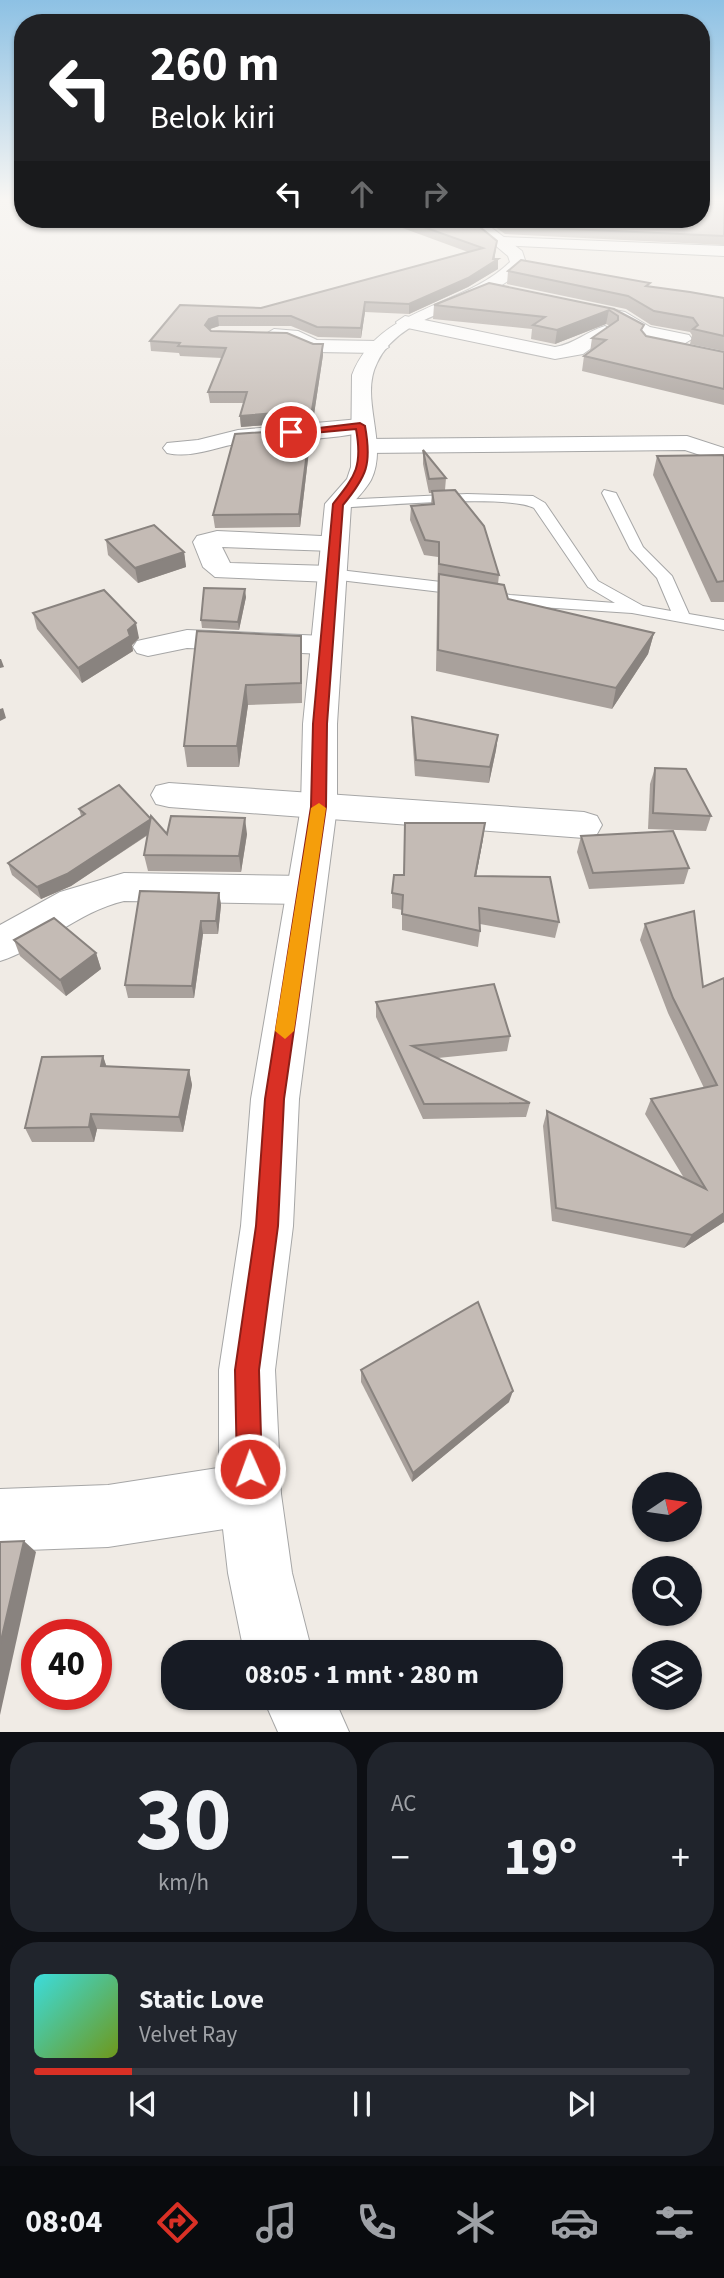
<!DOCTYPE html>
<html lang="id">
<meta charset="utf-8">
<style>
body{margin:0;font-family:"Source Sans 3",sans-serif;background:#20242c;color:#f1f3f6;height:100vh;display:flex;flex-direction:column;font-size:26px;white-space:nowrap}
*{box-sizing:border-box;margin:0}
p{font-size:23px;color:#9ea1a6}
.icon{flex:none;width:38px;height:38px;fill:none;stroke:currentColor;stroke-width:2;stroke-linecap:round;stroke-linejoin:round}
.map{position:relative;height:1732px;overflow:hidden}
.sheet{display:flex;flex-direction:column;gap:10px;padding:10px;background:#0d0f14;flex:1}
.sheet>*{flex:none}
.top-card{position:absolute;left:14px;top:14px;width:696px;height:214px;border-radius:28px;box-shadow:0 2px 5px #0004;background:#202124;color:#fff;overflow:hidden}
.needle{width:46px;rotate:77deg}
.tools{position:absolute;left:632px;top:1472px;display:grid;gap:14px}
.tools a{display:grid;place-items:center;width:70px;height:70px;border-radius:50%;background:#171b24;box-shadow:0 2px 5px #0004;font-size:35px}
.speed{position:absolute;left:21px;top:1619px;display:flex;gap:14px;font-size:35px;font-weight:700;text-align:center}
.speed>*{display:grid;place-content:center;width:91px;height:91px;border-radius:50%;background:#171b24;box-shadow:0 2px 5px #0004;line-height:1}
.speed .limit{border:10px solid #d22;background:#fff;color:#111}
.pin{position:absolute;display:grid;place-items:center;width:60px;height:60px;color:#fff;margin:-30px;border:4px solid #fff;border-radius:50%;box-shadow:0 2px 7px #0007}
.me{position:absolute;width:77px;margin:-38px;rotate:358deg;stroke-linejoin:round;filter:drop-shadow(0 0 5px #0008)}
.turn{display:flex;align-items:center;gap:24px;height:147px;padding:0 21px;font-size:32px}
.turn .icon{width:91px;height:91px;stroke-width:2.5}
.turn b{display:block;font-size:49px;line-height:60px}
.lanes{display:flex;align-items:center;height:66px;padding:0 21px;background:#0003;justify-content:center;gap:35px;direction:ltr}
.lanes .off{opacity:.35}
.big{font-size:52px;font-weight:700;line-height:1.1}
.sheet .card{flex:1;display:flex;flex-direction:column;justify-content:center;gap:10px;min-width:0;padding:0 24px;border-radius:28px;background:#20242c}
.sheet .dial{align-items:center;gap:0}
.dial b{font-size:91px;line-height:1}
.song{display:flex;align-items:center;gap:21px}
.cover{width:84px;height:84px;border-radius:10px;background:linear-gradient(135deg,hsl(180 70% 55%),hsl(80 70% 35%))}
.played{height:7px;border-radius:4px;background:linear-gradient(90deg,#d93025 15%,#363941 15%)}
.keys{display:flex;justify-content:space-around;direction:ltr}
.heat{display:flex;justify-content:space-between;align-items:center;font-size:38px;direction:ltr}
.sheet .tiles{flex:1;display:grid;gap:10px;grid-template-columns:1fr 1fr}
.card:last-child{grid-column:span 2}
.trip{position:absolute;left:161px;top:1640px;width:402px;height:70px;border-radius:28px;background:#171b24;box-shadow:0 2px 5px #0004;font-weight:700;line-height:70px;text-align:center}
.menu{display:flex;height:112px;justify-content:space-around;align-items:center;background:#090b0e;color:#9ea1a6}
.menu .icon{width:49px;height:49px}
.menu .active{color:#d93025}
.menu b{font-size:32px;color:#f1f3f6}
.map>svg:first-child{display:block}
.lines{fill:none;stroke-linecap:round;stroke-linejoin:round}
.service-casing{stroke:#a6a6a6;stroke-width:2}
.minor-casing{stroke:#a6a6a6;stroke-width:2}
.tertiary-casing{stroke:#a6a6a6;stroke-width:2}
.service{fill:#fff;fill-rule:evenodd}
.minor{fill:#fff;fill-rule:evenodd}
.tertiary{fill:#fff;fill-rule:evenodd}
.wall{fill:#a9a19c}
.shaded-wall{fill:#89837f}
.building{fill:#c4bbb5;stroke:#89837f;stroke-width:2}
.route{fill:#d93025;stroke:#8d1f18;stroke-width:2}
.slow{fill:#f59e0b}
</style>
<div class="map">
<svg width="724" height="1732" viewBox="0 0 724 1732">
<rect width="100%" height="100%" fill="#f0ebe5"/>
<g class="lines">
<defs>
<path id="service" d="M604 490 616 493 643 547 672 576 689 614 724 620V630L632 613 510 605 458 594 331 579 323 574 331 569 458 584 510 595 615 603 588 587 534 508C509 494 375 506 338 508L331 504 338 500 467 494 533 496 545 503 598 581 643 606 671 611 657 578 630 549 602 493Z"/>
<g id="minor">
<polygon points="502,237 724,246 724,256 496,245 494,242"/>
<polygon points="595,306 625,312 650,327 689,335 692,339 682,345 637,335 613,320 589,315 586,311 589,307"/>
<path d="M405 316 555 347C575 344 587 331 605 326L614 332 583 354 555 359 398 326 396 322Z"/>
<polygon points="274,329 298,331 317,340 379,341 389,347 379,353 314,352 288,341 267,339 264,335"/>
<path d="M360 419 371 426 368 431C328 441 283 439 242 443 217 446 193 459 167 453L163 448 167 443 198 440 238 430Z"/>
<polygon points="687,436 724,448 724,463 685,450 364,453 356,451 352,446 356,441 364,439"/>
<polygon points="217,531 342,537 346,543 342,549 333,551 222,547 230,563 331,566 341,568 345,574 341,580 331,582 215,577 203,567 193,542 197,536"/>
<polygon points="187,630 325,636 336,639 340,645 336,651 325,654 187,648 148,656 137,653 133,647 137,641"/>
<polygon points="169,783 584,812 597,816 602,825 597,834 584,838 169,807 156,804 151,795 156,786"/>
<path d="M124 873 305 876 319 880 325 890 319 900 305 904 124 901C77 912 44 947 0 961V925L60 892Z"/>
<polygon points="250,1463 272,1472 281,1494 272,1516 250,1525 108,1547 0,1551 0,1489 108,1485"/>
</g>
<g id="tertiary">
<path d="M464 219H480L522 251 526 263C489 313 405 305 377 363 359 399 389 443 371 480 366 489 358 497 351 505L337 724V807L299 1099 293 1226 275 1370 281 1494 292 1573 312 1652H244L228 1573 219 1494V1370L241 1226 251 1099 301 807 303 724 325 504 347 479 351 467 352 375C379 305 462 309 510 262L508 256Z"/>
<polygon points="263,1698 334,1698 349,1732 278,1732"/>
</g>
</defs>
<!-- service casing -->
<use href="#service" class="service-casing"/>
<!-- minor casing -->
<use href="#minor" class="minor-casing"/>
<!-- tertiary casing -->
<use href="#tertiary" class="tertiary-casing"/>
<!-- service -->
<use href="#service" class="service"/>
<!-- minor -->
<use href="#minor" class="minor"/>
<!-- tertiary -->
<use href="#tertiary" class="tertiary"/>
</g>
<!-- wall -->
<g class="wall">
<polygon points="724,201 724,245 505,234 484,219 702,219"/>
<polygon points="378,219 470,219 497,241 494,259 498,259 498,269 468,287 409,314 365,312 361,338 318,337 291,326 219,326 210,329 211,331 323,344 323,355 313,421 241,427 240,416 244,403 210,403 208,392 222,358 180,356 179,353 151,351 150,341 180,305 261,308 468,252"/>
<polygon points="508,271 650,287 724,298 724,351 690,344 692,335 690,332 651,325 626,309 507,284"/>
<polygon points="434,305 614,309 643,332 646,336 724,352 724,405 582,371 584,356 590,352 592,338 610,326 606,324 555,344 531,339 532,329 433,319"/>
<polygon points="310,429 310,442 300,527 215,528 213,515"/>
<polygon points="423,450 446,478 445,490 499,575 498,584 508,599 654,633 648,654 612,709 436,671 438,557 424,555 410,520 411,506 431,504 432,493 429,493 423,464"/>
<polygon points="657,456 724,457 724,602 711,602 653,475"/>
<polygon points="106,540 184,552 186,567 138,583 108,555"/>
<polygon points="246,597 239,630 202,628 201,620"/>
<polygon points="33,613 139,638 132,645 133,651 82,683 37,629"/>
<polygon points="197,631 302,656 302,703 248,705 239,767 187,767 184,746"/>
<polygon points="412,717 498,735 496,750 489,783 415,776 412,733"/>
<polygon points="655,768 711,816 706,831 648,829 650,784"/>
<polygon points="79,809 150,818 167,834 247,834 241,872 148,871 144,855 148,835 71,886 41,899 12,875 8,863 81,816"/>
<polygon points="581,836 689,868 684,884 589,889 577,852"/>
<polygon points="483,839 476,876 559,922 555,938 480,924 480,931 478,947 402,930 402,910 392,908 392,893"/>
<polygon points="219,893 221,905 218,934 203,934 194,998 128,998 125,985"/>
<polygon points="645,924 703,987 724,978 724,1222 684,1248 552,1221 543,1126 547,1111 684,1178 645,1114 651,1099 704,1088 668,1013 640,940"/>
<polygon points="14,940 96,953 101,969 66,996 20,956"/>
<polygon points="376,1002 510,1036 507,1051 438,1058 530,1103 526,1117 423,1119 376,1017"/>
<polygon points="103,1056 106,1066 189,1070 192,1085 183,1132 97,1129 94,1142 32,1142 25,1128"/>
<polygon points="361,1370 509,1402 412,1482 361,1382"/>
</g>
<!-- shaded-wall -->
<g class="shaded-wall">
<polygon points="497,241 494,262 498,259 498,269 468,287 409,314 409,304"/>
<polygon points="365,302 365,312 361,338 361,328"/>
<polygon points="609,310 606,324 555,344 557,330"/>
<polygon points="218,316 219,326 210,329 206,335 205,325 209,319"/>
<polygon points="323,344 323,355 313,421 241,427 240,416"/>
<polygon points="310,429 310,442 300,527 299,514"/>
<polygon points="184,552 186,567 138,583 135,568"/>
<polygon points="245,589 246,597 239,630 238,622"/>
<polygon points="136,623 139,638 132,645 133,651 82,683 78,668 128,630"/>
<polygon points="654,633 648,654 612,709 616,688"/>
<polygon points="0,659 1,659 4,667 0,668"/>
<polygon points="246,685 248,705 239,767 237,746"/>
<polygon points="3,708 6,718 0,721 0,709"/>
<polygon points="498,735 496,750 489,783 490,767"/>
<polygon points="245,818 247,834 241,872 239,856"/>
<polygon points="151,819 153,831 71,886 41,899 37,887"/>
<polygon points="485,823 483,839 473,892 475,876"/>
<polygon points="219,893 221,905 218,934 216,921"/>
<polygon points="201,921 203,934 194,998 192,986"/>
<polygon points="96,953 101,969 66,996 60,980"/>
<polygon points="103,1056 108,1071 101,1066"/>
<polygon points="189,1070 192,1085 183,1132 179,1117"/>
<polygon points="91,1114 97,1129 94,1142 89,1127"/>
<polygon points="724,1213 724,1222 684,1248 692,1235"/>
<polygon points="513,1391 509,1402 412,1482 413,1473"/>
<polygon points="24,1541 36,1552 0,1715 0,1645"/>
</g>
<!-- building -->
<g class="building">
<polygon points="702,201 724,201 724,236 505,226 496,219 702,219"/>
<polygon points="401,219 470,219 497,241 493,259 498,259 468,278 409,304 365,302 361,328 317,327 291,316 218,316 209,319 205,325 211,331 287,333 313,344 323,344 312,410 240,416 247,392 208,392 226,348 178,346 180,343 150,341 180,305 261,308 483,248"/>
<polygon points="521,260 650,283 646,286 690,292 724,298 724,336 693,329 698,325 693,318 654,311 628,296 508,271"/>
<polygon points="489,283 614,309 644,325 641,330 646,336 724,352 724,389 584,356 606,340 592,338 618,320 618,316 609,310 557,330 533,325 545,317 434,305"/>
<polygon points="310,429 299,514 213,515 235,434"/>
<polygon points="423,450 446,478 429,479"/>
<polygon points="723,455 724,457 724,581 717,582 657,456"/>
<polygon points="455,490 484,526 499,575 439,564 439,542 425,540 411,506 434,504 432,491"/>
<polygon points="154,525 184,552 135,568 106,540"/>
<polygon points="439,574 504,585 508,599 654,633 616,688 438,650"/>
<polygon points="204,588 245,589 238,622 201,620"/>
<polygon points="104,590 136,623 128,630 130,636 78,668 33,613"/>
<polygon points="197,631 301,636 301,683 246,685 237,746 184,746"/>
<polygon points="412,717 498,735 490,767 416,760"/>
<polygon points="655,768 686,769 711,816 653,813"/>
<polygon points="119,785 151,819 67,874 37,887 8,863 85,814 79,809"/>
<polygon points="151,816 167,834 171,816 245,818 239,856 144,855"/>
<polygon points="405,823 485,823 475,876 550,877 559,922 479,908 480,931 402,914 403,895 392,893 394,875 404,875"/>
<polygon points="673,831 689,868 593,873 581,836"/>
<polygon points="140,891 219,893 216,921 201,921 192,986 125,985"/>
<polygon points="694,911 703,987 724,978 724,1213 692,1235 556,1208 547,1111 706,1189 651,1099 717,1085 673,998 645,924"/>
<polygon points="54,918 96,953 60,980 14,940"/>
<polygon points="494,984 510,1036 412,1046 530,1103 424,1104 376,1002"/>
<polygon points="103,1056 101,1066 189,1070 179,1117 91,1114 89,1127 25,1128 42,1057"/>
<polygon points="478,1302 513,1391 413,1473 361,1370"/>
<polygon points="24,1541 0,1645 0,1542"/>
</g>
<!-- sky -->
<linearGradient id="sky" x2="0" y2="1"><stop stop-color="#8dc1e4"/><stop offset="0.45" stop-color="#f8f6f3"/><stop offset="1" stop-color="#f8f6f3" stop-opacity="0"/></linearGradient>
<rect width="724" height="443" fill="url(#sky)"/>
<!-- route -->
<path class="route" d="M360 423 365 426C372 464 367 476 343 505L327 724 326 807 284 1099 278 1226 259 1370 262 1469 259 1478 250 1481 241 1478 237 1469 235 1370 256 1226 265 1099 311 807 313 724 333 504C355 476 363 467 356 429L291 435 286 432Z"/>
<!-- slow -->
<polygon class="slow" points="319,803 326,808 294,1031 285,1039 275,1031 311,808"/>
</svg>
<div class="tools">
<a><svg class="needle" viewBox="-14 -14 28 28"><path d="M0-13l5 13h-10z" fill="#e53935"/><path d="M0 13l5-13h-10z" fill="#9ea1a6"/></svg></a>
<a><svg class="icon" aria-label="search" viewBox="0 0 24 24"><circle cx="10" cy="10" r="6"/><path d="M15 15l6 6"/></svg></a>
<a><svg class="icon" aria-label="layers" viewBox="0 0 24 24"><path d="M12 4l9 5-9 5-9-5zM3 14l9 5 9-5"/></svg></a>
</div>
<div class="speed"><div class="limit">40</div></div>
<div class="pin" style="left:291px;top:432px;background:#d93025"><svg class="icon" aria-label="arrive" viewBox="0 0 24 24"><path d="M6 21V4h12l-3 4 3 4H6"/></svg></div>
<svg class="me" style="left:250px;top:1469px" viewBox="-20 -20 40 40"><circle r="17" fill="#d93025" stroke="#fff" stroke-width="3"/><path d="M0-11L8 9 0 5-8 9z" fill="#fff"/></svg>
<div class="trip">08:05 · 1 mnt · 280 m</div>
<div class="top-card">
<div class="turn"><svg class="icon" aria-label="left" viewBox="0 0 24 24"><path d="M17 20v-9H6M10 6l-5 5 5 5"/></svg><div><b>260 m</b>Belok kiri</div></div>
<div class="lanes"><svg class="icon" aria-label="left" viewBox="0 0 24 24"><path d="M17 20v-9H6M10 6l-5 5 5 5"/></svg><svg class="icon off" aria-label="ahead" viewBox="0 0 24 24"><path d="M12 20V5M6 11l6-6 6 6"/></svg><svg class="icon off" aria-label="right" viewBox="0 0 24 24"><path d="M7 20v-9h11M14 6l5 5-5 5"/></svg></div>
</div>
</div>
<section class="sheet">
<div class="tiles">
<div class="card dial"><b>30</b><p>km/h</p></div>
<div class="card"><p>AC</p>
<div class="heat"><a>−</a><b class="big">19°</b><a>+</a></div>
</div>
<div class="card">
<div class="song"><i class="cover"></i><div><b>Static Love</b><p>Velvet Ray</p></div></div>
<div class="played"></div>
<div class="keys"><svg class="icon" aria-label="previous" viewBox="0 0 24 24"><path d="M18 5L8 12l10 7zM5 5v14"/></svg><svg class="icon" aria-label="pause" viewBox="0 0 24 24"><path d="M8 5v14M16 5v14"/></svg><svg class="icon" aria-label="next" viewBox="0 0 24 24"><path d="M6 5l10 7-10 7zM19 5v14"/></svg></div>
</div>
</div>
</section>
<nav class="menu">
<b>08:04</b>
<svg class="icon active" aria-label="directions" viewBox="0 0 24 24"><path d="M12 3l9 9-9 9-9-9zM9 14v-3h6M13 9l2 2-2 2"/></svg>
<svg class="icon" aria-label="music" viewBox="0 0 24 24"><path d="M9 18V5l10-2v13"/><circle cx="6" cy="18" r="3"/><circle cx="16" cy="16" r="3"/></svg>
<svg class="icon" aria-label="phone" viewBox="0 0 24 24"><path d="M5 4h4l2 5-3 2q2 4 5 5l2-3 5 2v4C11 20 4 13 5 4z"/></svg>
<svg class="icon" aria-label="climate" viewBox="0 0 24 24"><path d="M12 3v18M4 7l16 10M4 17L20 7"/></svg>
<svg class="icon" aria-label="car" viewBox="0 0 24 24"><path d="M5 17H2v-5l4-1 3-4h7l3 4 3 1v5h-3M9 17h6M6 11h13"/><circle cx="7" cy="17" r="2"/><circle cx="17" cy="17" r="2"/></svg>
<svg class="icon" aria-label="filters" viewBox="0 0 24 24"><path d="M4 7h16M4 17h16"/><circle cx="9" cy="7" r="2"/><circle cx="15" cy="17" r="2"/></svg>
</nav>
